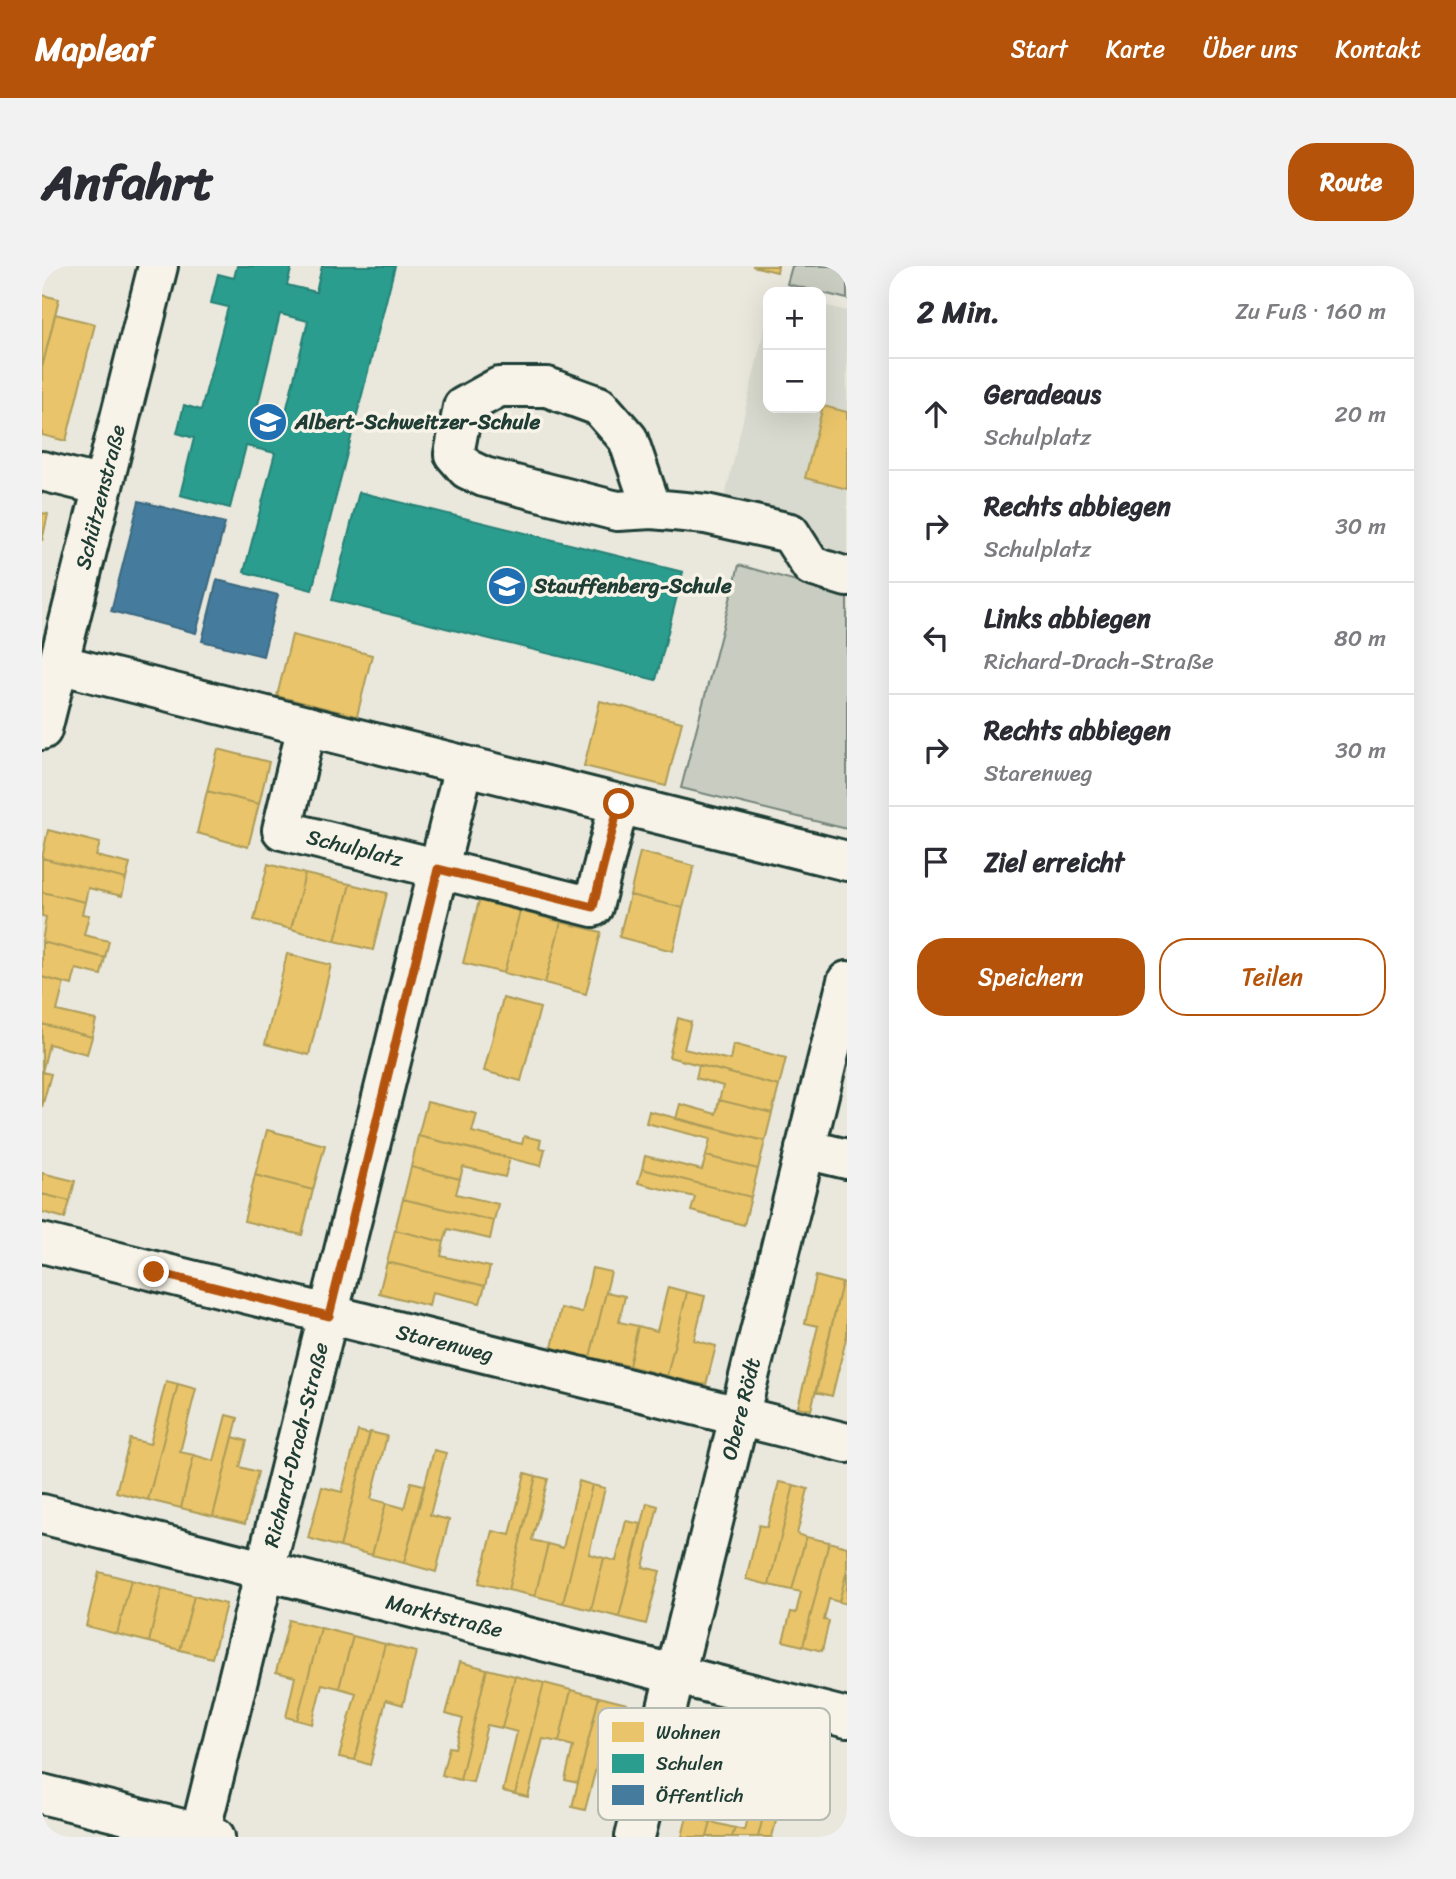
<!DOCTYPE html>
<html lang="de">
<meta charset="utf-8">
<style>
:root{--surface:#fff;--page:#f2f2f3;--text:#2b2b33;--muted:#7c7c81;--line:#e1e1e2;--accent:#b45309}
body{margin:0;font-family:Sriracha,sans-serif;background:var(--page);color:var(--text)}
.controls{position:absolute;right:21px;top:21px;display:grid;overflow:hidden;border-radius:14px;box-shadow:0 7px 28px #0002}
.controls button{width:63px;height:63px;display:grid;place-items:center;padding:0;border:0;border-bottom:2px solid var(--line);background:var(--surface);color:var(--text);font:35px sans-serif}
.stop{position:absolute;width:21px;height:21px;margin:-16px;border:5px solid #b45309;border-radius:50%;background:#fff}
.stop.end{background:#b45309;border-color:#fff;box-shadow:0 2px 7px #0008}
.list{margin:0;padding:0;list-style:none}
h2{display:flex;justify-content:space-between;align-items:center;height:91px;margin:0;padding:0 28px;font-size:30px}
h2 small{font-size:23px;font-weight:400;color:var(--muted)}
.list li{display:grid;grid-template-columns:46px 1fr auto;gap:21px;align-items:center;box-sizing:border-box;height:112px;padding:0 28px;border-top:2px solid var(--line)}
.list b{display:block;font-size:26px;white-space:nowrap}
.list p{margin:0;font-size:23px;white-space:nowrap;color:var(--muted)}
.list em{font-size:23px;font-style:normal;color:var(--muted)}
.actions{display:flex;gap:14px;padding:21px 28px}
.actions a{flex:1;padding:16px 0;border:2px solid var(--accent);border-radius:28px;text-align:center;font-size:24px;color:var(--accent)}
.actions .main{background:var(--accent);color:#fff}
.icon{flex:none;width:38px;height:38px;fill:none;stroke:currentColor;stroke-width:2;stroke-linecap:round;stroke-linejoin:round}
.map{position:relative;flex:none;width:805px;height:1571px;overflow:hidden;border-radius:28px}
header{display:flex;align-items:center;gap:42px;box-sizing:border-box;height:98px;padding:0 35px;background:var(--accent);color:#fff}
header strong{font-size:33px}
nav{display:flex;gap:38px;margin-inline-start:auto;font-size:24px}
.intro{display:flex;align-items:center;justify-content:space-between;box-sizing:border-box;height:168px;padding:0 42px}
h1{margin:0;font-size:49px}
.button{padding:18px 32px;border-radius:28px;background:var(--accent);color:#fff;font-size:24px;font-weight:700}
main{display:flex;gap:42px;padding:0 42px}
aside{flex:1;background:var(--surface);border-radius:28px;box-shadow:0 7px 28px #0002}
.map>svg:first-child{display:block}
.built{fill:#d9dacf}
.green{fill:#c8ccc1;stroke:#74847a;stroke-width:2}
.homes{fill:#e9c46a;stroke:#ac9c5a;stroke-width:2}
.schools{fill:#2a9d8f;stroke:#278074;stroke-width:2;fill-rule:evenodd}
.public{fill:#457b9d;stroke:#3a687e;stroke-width:2}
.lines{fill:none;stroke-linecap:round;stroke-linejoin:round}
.minor-casing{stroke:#1f3d34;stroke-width:44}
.minor{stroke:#f7f3e8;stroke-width:38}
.route{stroke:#b45309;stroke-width:9}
.labels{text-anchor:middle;stroke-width:7;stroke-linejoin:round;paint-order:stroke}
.poi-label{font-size:21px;font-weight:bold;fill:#1f3d34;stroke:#f7f3e8;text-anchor:start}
.street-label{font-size:21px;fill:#1f3d34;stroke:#f7f3e8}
.key{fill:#f7f3e8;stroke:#b6bcb2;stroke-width:2}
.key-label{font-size:19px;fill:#1f3d34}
</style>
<header>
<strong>Mapleaf</strong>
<nav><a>Start</a><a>Karte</a><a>Über uns</a><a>Kontakt</a></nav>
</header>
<div class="intro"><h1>Anfahrt</h1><a class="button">Route</a></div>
<main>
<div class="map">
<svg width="805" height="1571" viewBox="0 0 805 1571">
<rect width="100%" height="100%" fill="#eae8dd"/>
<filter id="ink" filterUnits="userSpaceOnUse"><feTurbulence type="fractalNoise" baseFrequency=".0143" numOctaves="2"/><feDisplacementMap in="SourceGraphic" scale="14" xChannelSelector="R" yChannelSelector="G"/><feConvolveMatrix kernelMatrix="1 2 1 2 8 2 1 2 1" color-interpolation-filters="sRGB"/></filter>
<g filter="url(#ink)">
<path class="built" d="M779,38L805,45V296L680,243L726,47V142H779Z"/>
<path class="green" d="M750,0H805V33L745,18Z
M697,299L805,329V563L639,522Z"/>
<path class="homes" d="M710,0H736L735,6Z
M0,29L17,33L0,102Z
M13,48L53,58L24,175L0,169V102Z
M781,140L805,146V223L763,212Z
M0,247L6,248L0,275Z
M250,369L330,389L315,450L235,430Z
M558,435L640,456L624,520L542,500Z
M176,483L227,496L217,538L165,525Z
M165,525L217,538L206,581L155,567Z
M6,564L58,577L54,590L88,598L84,613L0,592Z
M598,586L652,600L641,642L588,629Z
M0,592L84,613L80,630L46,622L43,636L0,626Z
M226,598L263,608L249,663L212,654Z
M263,608L308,618L293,675L249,663Z
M308,618L345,627L331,684L293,675Z
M0,626L43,636L40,648L47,649L42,669L67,675L63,692L0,676L4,651L0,650Z
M588,629L641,642L631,685L577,671Z
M437,635L478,645L462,707L421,697Z
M478,645L519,656L503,717L462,707Z
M519,656L559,666L544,728L503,717Z
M0,676L63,692L59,709L34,703L30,719L0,711Z
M245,688L289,699L267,789L223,778Z
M0,711L22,717L15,745L54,754L50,771L0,758Z
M461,732L498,742L479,815L442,805Z
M636,752L649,756L642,783L688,794L691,778L744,792L737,820L627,791Z
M0,758L50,771L45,788L7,778L0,806Z
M657,799L737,820L730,847L677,834L681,820L654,812Z
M0,806L9,808L0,841Z
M677,834L730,847L723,875L634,853L638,838L674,848Z
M385,836L435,848L430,866L480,878L482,870L499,874L497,882L503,883L499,900L376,870Z
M607,845L723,875L716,903L664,890L668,873L604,857Z
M225,864L283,879L271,924L213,909Z
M376,870L468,892L463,911L421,901L418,913L369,901Z
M603,890L660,904L664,890L716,903L709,931L600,903Z
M369,901L418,913L414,928L456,938L452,955L361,933Z
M600,903L709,931L702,959L649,945L653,931L596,917Z
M0,907L33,915L28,935L0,928Z
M213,909L271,924L260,969L202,955Z
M0,928L28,935L23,952L0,946Z
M361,933L452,955L448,973L406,963L402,976L353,964Z
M353,964L402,976L399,990L448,1001L443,1020L345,996Z
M345,996L443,1020L438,1037L390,1026L387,1040L337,1027Z
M550,1002L569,1006L548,1091L510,1082L519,1042L540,1047Z
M774,1010L800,1017L769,1144L756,1141L776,1060L763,1057Z
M800,1017L805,1018V1069L790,1130L774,1126Z
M626,1021L645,1026L625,1110L587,1100L596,1060L615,1065Z
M564,1026L583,1030L577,1056L596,1060L587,1100L548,1091Z
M645,1026L663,1030L652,1074L674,1080L664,1119L625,1110Z
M124,1115L136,1118L106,1234L74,1226L88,1173L108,1178Z
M136,1118L154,1123L138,1186L152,1189L139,1242L106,1234Z
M184,1149L196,1152L171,1250L139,1242L152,1189L172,1195Z
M316,1165L328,1168L298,1281L266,1272L280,1221L300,1226Z
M328,1166L345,1170L329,1233L344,1237L330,1289L298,1281Z
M191,1171L205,1175L198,1201L216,1206L203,1258L171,1250Z
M392,1184L404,1187L388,1249L407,1254L394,1306L362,1297Z
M483,1207L494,1210L466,1324L437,1317L451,1265L468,1269Z
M494,1210L506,1213L490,1274L506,1278L493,1330L466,1324Z
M537,1215L550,1219L521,1337L493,1330L506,1278L521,1282Z
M369,1216L382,1219L362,1297L330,1289L344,1237L362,1242Z
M737,1216L752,1219L727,1319L704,1313L717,1259L725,1261Z
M550,1219L563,1222L547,1288L562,1292L549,1344L521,1337Z
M752,1219L766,1223L755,1268L764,1271L750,1324L727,1319Z
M605,1237L616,1240L601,1301L618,1305L604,1358L577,1351Z
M584,1255L599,1258L577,1351L549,1344L562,1292L574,1295Z
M764,1271L787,1276L761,1380L741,1375L749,1346L754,1347L759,1326L750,1324Z
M787,1276L805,1281V1304L797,1336L787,1333L782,1354L787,1355L780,1385L761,1380Z
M805,1304V1338L797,1336Z
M57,1306L89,1314L75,1368L44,1360Z
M89,1314L120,1322L107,1376L75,1368Z
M120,1322L152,1330L138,1384L107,1376Z
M152,1330L184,1338L170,1392L138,1384Z
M247,1354L279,1362L255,1454L244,1451L253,1411L234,1406Z
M279,1362L311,1370L297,1422L280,1418L270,1458L255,1454Z
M311,1370L343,1378L313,1494L297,1491L314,1427L297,1422Z
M343,1378L374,1386L361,1439L344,1434L328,1499L313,1494Z
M418,1396L445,1403L418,1514L400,1509L407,1481L413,1482L421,1453L404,1448Z
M445,1403L473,1410L460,1462L445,1459L431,1516L418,1514Z
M473,1410L502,1417L473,1528L461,1525L475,1466L460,1462Z
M502,1417L529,1424L517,1476L501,1473L486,1531L473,1528Z
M529,1424L557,1431L536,1517L523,1514L531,1480L517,1476Z
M557,1431L585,1438L572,1490L558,1487L543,1544L530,1541Z
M707,1544L722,1547L716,1571H690L693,1562L702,1564Z
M722,1547L735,1551L730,1571H716Z
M645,1550L669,1556L665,1571H640Z
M669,1556L693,1562L690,1571H665Z
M69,1564L99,1571H67Z"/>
<path class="schools" d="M195,0H250L245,19L274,26L280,0H353L270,324L202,306L233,187L204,180L188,242L138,229L152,172L135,167L142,139L159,144L186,41L169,37L176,8L192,12ZM238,48L266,55L241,158L213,151Z
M317,226L641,306L614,414L290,334Z"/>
<path class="public" d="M97,235L183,257L154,367L69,345Z
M175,314L236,329L221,390L160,375Z"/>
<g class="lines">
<g class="minor-casing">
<g id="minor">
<path d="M0,205L61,220"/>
<path d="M610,243L586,173L557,140L505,121H457L421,141L412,188L425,203L442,211L575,245L610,243L664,248L748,267L769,300L805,311"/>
<path d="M16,398L805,595"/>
<path id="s1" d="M265,460L240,564L551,641L577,538"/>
<path id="s2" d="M0,464L116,0"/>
<path d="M763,883L805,893"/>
<path id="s3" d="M0,977L805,1177"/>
<path id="s4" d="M0,1248L805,1452"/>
<path d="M0,1528L173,1571"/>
<path id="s5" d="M157,1571L422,500"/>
<path id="s6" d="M593,1571L805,715"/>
</g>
</g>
<use href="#minor" class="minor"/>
</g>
</g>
<g class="lines" filter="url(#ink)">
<path class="route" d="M112,1006L287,1050L396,603L551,641L577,538"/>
</g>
<defs>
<g id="school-disc" transform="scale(2.0125)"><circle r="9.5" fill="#1f6fb2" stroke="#f7f3e8"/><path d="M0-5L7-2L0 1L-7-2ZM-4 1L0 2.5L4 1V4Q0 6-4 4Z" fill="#fff"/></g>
</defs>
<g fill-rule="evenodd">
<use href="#school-disc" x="226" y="156"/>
<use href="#school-disc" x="465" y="320"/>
</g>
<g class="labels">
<g class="poi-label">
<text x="253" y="163">Albert-Schweitzer-Schule</text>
<text x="492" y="327">Stauffenberg-Schule</text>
</g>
<g class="street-label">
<text dy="7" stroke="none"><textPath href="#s2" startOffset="240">Schützenstraße</textPath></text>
<text dy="7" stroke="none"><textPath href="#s1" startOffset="182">Schulplatz</textPath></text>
<text dy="7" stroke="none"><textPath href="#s3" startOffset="415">Starenweg</textPath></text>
<text dy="7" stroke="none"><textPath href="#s6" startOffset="441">Obere Rödt</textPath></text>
<text dy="7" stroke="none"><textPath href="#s5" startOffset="404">Richard-Drach-Straße</textPath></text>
<text dy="7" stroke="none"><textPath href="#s4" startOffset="415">Marktstraße</textPath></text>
</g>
</g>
<rect x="556" y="1442" width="232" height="112" rx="10" class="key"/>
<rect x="570" y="1456" width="32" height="20" fill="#e9c46a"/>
<rect x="570" y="1488" width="32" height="19" fill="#2a9d8f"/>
<rect x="570" y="1519" width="32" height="20" fill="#457b9d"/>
<g class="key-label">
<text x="614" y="1473">Wohnen</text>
<text x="614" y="1504">Schulen</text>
<text x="614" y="1536">Öffentlich</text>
</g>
</svg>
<div class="controls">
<button>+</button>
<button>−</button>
</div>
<div class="stop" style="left:577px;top:538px"></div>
<div class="stop end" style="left:112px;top:1006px"></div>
</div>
<aside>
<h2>2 Min.<small>Zu Fuß · 160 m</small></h2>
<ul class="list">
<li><svg class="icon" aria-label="ahead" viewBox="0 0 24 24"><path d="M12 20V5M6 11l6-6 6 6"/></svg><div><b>Geradeaus</b><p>Schulplatz</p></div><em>20 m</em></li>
<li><svg class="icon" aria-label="right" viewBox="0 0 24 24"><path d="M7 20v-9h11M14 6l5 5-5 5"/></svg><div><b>Rechts abbiegen</b><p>Schulplatz</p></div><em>30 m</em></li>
<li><svg class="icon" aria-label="left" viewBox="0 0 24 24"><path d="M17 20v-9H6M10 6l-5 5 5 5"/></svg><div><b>Links abbiegen</b><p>Richard-Drach-Straße</p></div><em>80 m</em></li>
<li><svg class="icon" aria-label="right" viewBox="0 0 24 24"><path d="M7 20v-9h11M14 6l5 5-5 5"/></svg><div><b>Rechts abbiegen</b><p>Starenweg</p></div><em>30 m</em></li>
<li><svg class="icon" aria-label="arrive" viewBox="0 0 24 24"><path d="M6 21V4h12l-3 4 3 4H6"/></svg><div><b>Ziel erreicht</b></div></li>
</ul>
<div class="actions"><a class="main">Speichern</a><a>Teilen</a></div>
</aside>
</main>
